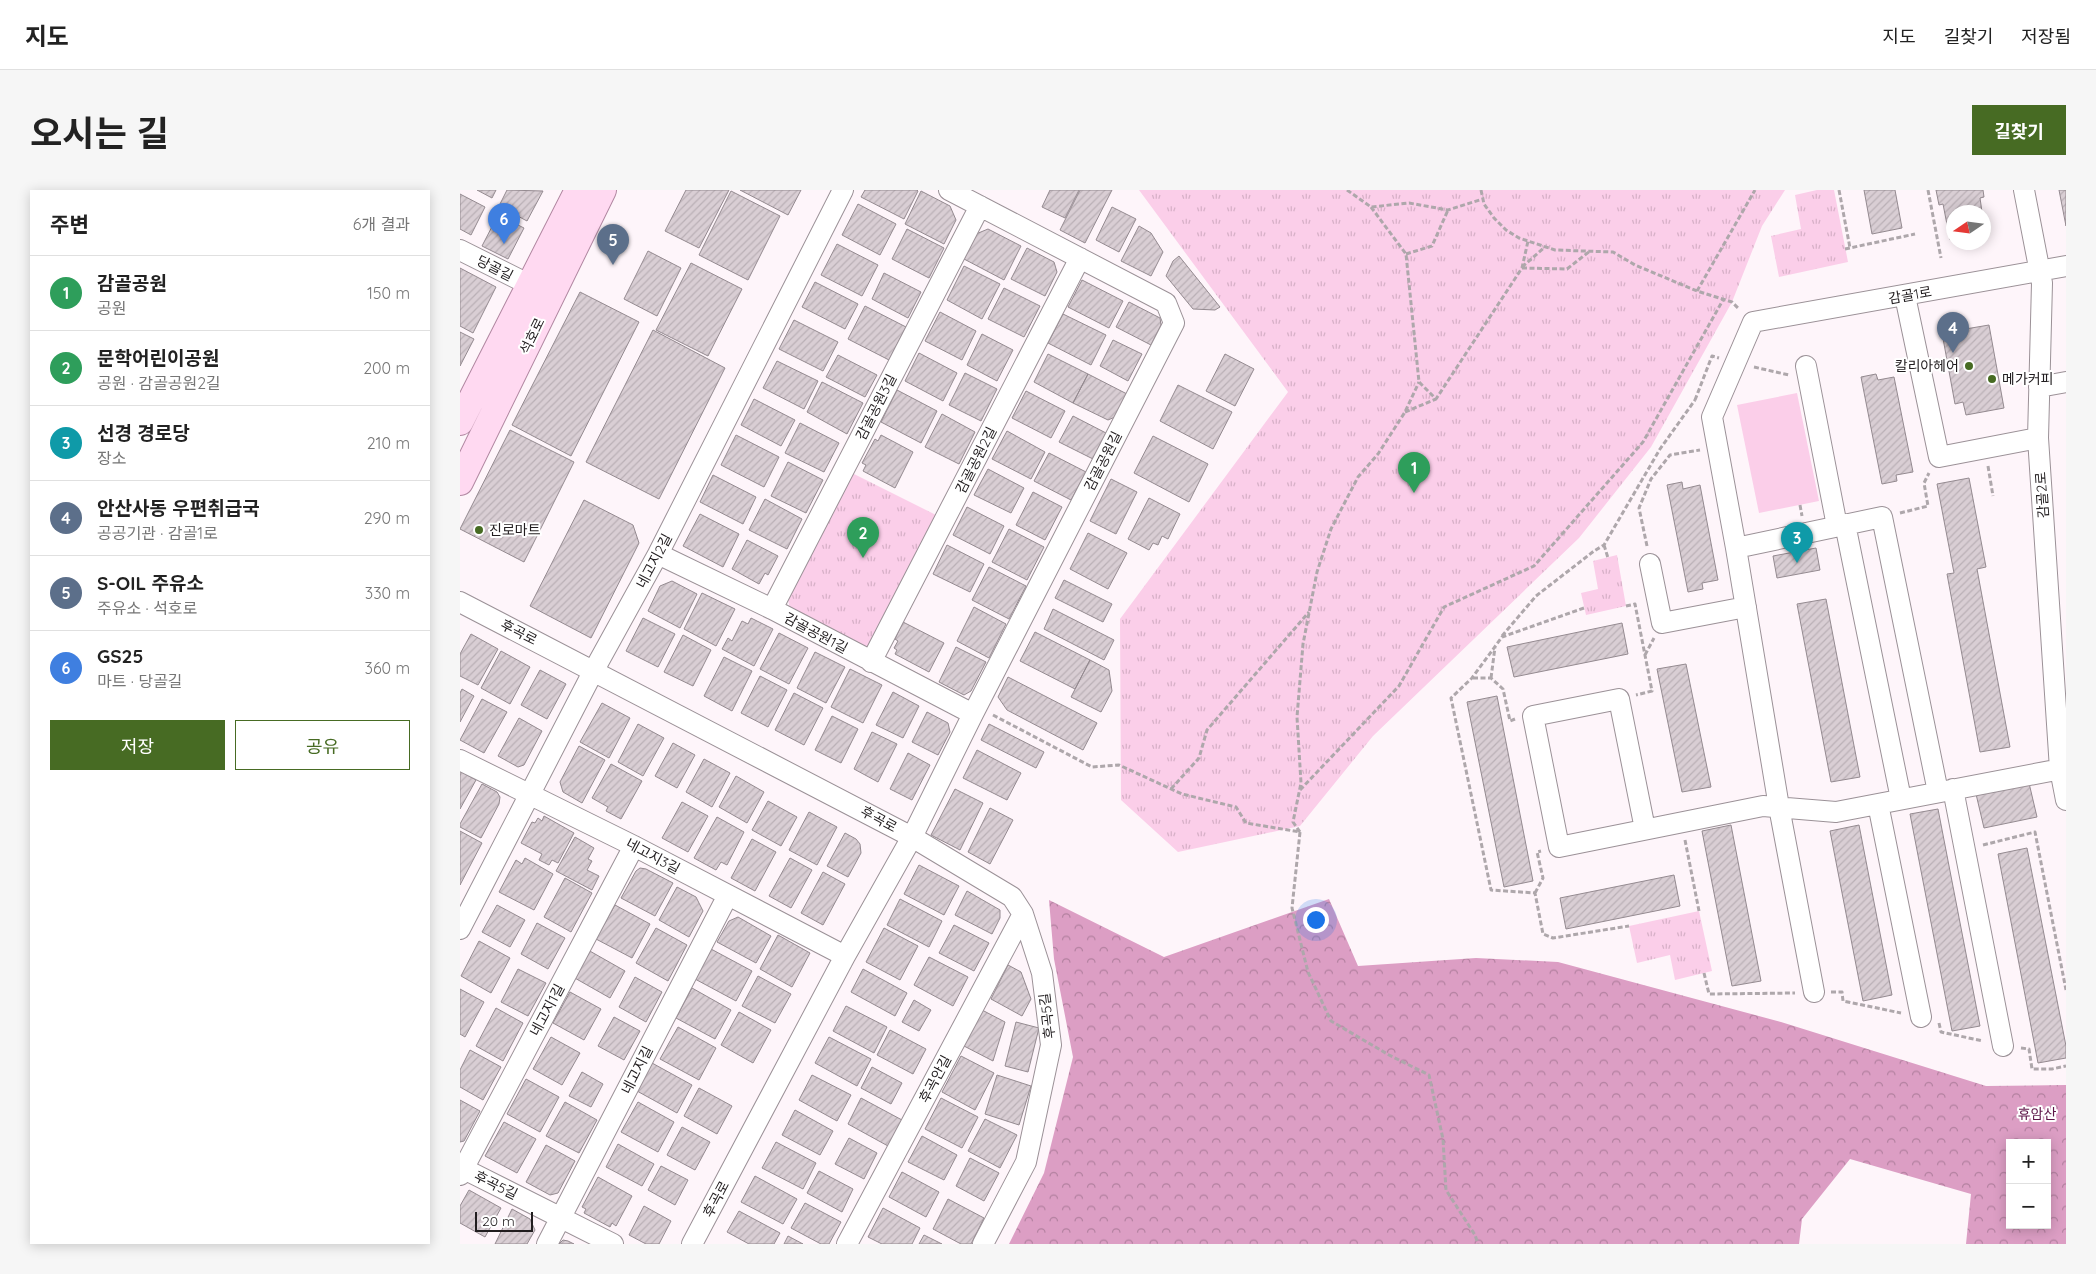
<!DOCTYPE html>
<html lang="ko">
<meta charset="utf-8">
<style>
:root{--surface:#fff;--page:#f6f6f6;--text:#222;--muted:#767676;--line:#e0e0e0;--accent:#476b23}
body{margin:0;font-family:Quicksand,"Noto Sans KR",sans-serif;background:var(--page);color:var(--text)}
.controls{position:absolute;right:15px;bottom:15px;display:grid;overflow:hidden;border-radius:0px;box-shadow:0 2px 12px #0003}
.controls button{width:45px;height:45px;display:grid;place-items:center;padding:0;border:0;border-bottom:1px solid var(--line);background:var(--surface);color:var(--text);font:25px sans-serif}
.compass{position:absolute;left:1486px;top:15px;width:45px;height:45px;border-radius:50%;background:var(--surface);box-shadow:0 2px 12px #0003;rotate:257deg}
.scale{position:absolute;left:15px;bottom:12px;width:58px;box-sizing:border-box;padding-left:5px;border:2px solid #211d1f;border-top:0;font-size:14px;line-height:18px;white-space:nowrap;color:#211d1f;-webkit-text-stroke:4px #fff;paint-order:stroke}
.you{position:absolute;left:855px;top:729px;width:18px;height:18px;margin:-12px;border:4px solid #fff;border-radius:50%;background:#1a73e8;box-shadow:0 0 0 8px #1a73e833}
.badge{display:grid;place-items:center;width:32px;height:32px;border-radius:50%;background:var(--accent);color:#fff;font-size:16px;font-weight:700}
.pin{position:absolute;translate:-50% -41px;filter:drop-shadow(0 1px 2px #0008)}
.pin::after{content:'';position:absolute;top:26px;width:18px;height:15px;background:inherit;clip-path:polygon(0 0,100% 0,50% 100%)}
.list{margin:0;padding:0;list-style:none}
h2{display:flex;justify-content:space-between;align-items:center;height:65px;margin:0;padding:0 20px;font-size:21px}
h2 small{font-size:16px;font-weight:400;color:var(--muted)}
.list li{display:grid;grid-template-columns:32px 1fr auto;gap:15px;align-items:center;box-sizing:border-box;height:75px;padding:0 20px;border-top:1px solid var(--line)}
.list b{display:block;font-size:19px;white-space:nowrap}
.list p{margin:0;font-size:16px;white-space:nowrap;color:var(--muted)}
.list em{font-size:16px;font-style:normal;color:var(--muted)}
.actions{display:flex;gap:10px;padding:15px 20px}
.actions a{flex:1;padding:11px 0;border:1px solid var(--accent);border-radius:0px;text-align:center;font-size:18px;color:var(--accent)}
.actions .main{background:var(--accent);color:#fff}
.map{position:relative;flex:none;width:1606px;height:1054px;overflow:hidden;border-radius:0px}
header{display:flex;align-items:center;gap:30px;box-sizing:border-box;height:70px;padding:0 25px;background:var(--surface);border-bottom:1px solid var(--line)}
header strong{font-size:24px}
nav{display:flex;gap:28px;margin-inline-start:auto;font-size:18px}
.intro{display:flex;align-items:center;justify-content:space-between;box-sizing:border-box;height:120px;padding:0 30px}
h1{margin:0;font-size:35px}
.button{padding:12px 22px;border-radius:0px;background:var(--accent);color:#fff;font-size:18px;font-weight:700}
main{display:flex;gap:30px;padding:0 30px}
aside{flex:1;background:var(--surface);border-radius:0px;box-shadow:0 2px 12px #0003}
.map>svg:first-child{display:block}
.grass{fill:#fbcee9}
.forest{fill:url(#forest-crowns);fill-rule:evenodd}
.park{fill:url(#park-tufts)}
.building{fill:url(#building-hatch);stroke:#948a90}
.lines{fill:none;stroke-linecap:round;stroke-linejoin:round}
.minor-casing{stroke:#9b9197;stroke-width:22}
.major-casing{stroke:#b187a1;stroke-width:28}
.path{stroke:#aea7ab;stroke-width:3;stroke-dasharray:5 2.5;stroke-linecap:butt}
.minor{stroke:#fff;stroke-width:20}
.major{stroke:#ffd9f1;stroke-width:26}
.poi-dot{fill:#476b23;stroke:#fff;stroke-width:2}
.labels{text-anchor:middle;stroke-width:4;stroke-linejoin:round;paint-order:stroke}
.street-label{font-size:14px;fill:#211d1f;stroke:#fff}
.poi-label{font-size:14px;fill:#211d1f;stroke:#fff;text-anchor:start}
.park-label{font-size:14px;fill:#5d1448;stroke:#fff}
</style>
<header>
<strong>지도</strong>
<nav><a>지도</a><a>길찾기</a><a>저장됨</a></nav>
</header>
<div class="intro"><h1>오시는 길</h1><a class="button">길찾기</a></div>
<main>
<aside>
<h2>주변<small>6개 결과</small></h2>
<ul class="list">
<li><span class="badge" style="background:#2e9e5b">1</span><div><b>감골공원</b><p>공원</p></div><em>150 m</em></li>
<li><span class="badge" style="background:#2e9e5b">2</span><div><b>문학어린이공원</b><p>공원 · 감골공원2길</p></div><em>200 m</em></li>
<li><span class="badge" style="background:#0f9aa8">3</span><div><b>선경 경로당</b><p>장소</p></div><em>210 m</em></li>
<li><span class="badge" style="background:#5c6f8a">4</span><div><b>안산사동 우편취급국</b><p>공공기관 · 감골1로</p></div><em>290 m</em></li>
<li><span class="badge" style="background:#5c6f8a">5</span><div><b>S-OIL 주유소</b><p>주유소 · 석호로</p></div><em>330 m</em></li>
<li><span class="badge" style="background:#3f7fe0">6</span><div><b>GS25</b><p>마트 · 당골길</p></div><em>360 m</em></li>
</ul>
<div class="actions"><a class="main">저장</a><a>공유</a></div>
</aside>
<div class="map">
<svg width="1606" height="1054" viewBox="0 0 1606 1054">
<defs>
<pattern id="forest-crowns" width="20" height="18" patternUnits="userSpaceOnUse" patternTransform="scale(1.25)"><rect width="20" height="18" fill="#dc9ec4"/><path d="M2 6a3 3 0 1 1 6 0M12 15a3 3 0 1 1 6 0" fill="none" stroke="#b2809f"/></pattern>
<pattern id="park-tufts" width="24" height="20" patternUnits="userSpaceOnUse" patternTransform="scale(1.25)"><rect width="24" height="20" fill="#fbcee9"/><path d="M3 7l-1-3M5 7V3M7 7l1-3M15 17l-1-3M17 17v-4M19 17l1-3" fill="none" stroke="#d7b0c7"/></pattern>
<pattern id="building-hatch" width="6" height="6" patternUnits="userSpaceOnUse" patternTransform="scale(1.25)"><rect width="6" height="6" fill="#d9ced4"/><path d="M-1 1l2-2M0 6l6-6M5 7l2-2" fill="none" stroke="#bab0b6"/></pattern>
</defs>
<rect width="100%" height="100%" fill="#fef5fa"/>
<path class="grass" d="M1337,203L1359,311L1299,323L1277,215Z"/>
<path class="forest" d="M869,709L898,776L1016,768L1098,772L1321,832L1526,896L1606,895V1054H1506L1511,1004L1390,969L1342,1029L1339,1054H549L584,983L613,867L594,769L589,710L704,767ZM1550,953H1587V1035H1550Z"/>
<path class="park" d="M679,0H1325L1302,36L1272,112L1191,257L1119,348L913,546L840,636L718,662L661,610L660,429L828,202Z
M1357,0H1374L1388,72L1319,87L1311,46L1341,39L1335,5Z
M392,283L478,326L413,454L404,457L330,419L328,410Z
M1157,365L1166,416L1126,425L1121,403L1138,399L1133,371Z
M1239,721L1252,781L1215,790L1210,765L1177,773L1169,736Z"/>
<path class="building" d="M17,0H36L32,8Z
M47,0L83,1L67,31L39,16Z
M226,0H269L239,58L205,41Z
M280,0H341L328,25Z
M405,0H457L458,1L444,29L401,7Z
M590,0H619L605,28L582,17Z
M620,0H652L625,53L600,40Z
M1404,0H1435L1442,38L1412,44Z
M1476,0H1523L1524,7L1520,8L1522,22H1494V49L1490,50L1483,14L1479,15Z
M1599,0H1606V36Z
M271,1L320,26L288,90L239,65Z
M461,1L490,16L496,30L484,54L445,34Z
M0,4L25,17L11,45L0,39Z
M398,14L436,34L420,65L382,45Z
M652,17L676,29L659,62L636,50Z
M38,25L64,38L48,69L22,56Z
M679,36L691,43L703,62L691,86L661,71Z
M447,39L484,58L469,88L432,69Z
M528,39L561,56L544,90L504,69L516,44Z
M377,54L418,75L402,106L361,85Z
M567,58L594,72L597,82L585,106L551,89Z
M188,61L221,78L197,126L164,109Z
M719,66L760,117L755,120L733,119L706,86L713,71Z
M231,73L282,99L248,166L196,140Z
M504,76L540,94L522,129L487,110Z
M0,78L36,97L13,143L0,136Z
M424,83L461,102L448,128L412,109Z
M622,90L663,111L649,138L608,117Z
M355,92L398,114L385,139L342,117Z
M544,98L580,116L564,147L528,129Z
M120,102L179,132L111,266L52,235Z
M669,112L700,128L701,135L691,155L656,137Z
M405,116L446,137L429,170L388,149Z
M480,122L516,141L502,170L465,151Z
M603,124L646,145L631,175L588,153Z
M334,130L378,152L363,181L319,159Z
M1529,135L1544,218L1506,225L1503,212L1495,214L1482,143Z
M193,140L265,178L199,309L126,272Z
M0,142L14,149L0,176Z
M522,144L553,160L537,191L507,175Z
M653,150L682,164L668,191L640,176Z
M459,163L497,183L483,211L445,191Z
M588,164L628,184L613,213L574,192Z
M765,164L794,179L775,216L746,201Z
M378,165L417,185L405,207L366,187Z
M317,171L358,191L344,219L303,198Z
M505,183L537,199L521,231L489,215Z
M628,184L667,204L655,227L648,230L613,213Z
M1416,184L1418,190L1434,187L1453,282L1436,285L1437,291L1422,294L1401,187Z
M362,192L403,213L387,244L347,222Z
M718,195L772,222L753,259L700,231Z
M437,200L477,221L461,253L421,232Z
M566,201L605,221L591,248L552,228Z
M294,209L335,230L321,256L281,235Z
M482,224L515,242L499,274L465,257Z
M613,226L646,243L633,269L599,252Z
M340,233L379,253L364,282L325,263Z
M50,240L114,272L64,372L0,339Z
M547,241L585,262L571,289L532,269Z
M276,245L319,267L304,297L261,275Z
M421,245L453,262L435,298L403,281L406,275L402,273L415,249L418,251Z
M693,246L748,274L729,312L674,283Z
M589,263L626,282L611,310L574,291Z
M328,272L363,290L346,323L311,306Z
M528,279L564,298L551,323L514,305Z
M253,285L296,307L283,334L240,312Z
M1509,288L1526,377L1517,379L1550,557L1520,562L1487,384L1494,383L1477,294Z
M651,289L677,302L656,344L630,331Z
M1222,292L1223,299L1240,295L1258,390L1242,393L1243,399L1228,402L1207,295Z
M573,302L602,317L585,350L556,335Z
M689,308L720,324L708,349L702,346L698,355L693,353L689,360L668,349Z
M305,309L342,329L327,359L289,340Z
M124,310L173,335L179,353L131,448L70,416Z
M507,317L544,336L530,364L493,345Z
M240,324L279,344L263,377L223,356Z
M549,339L584,357L567,390L532,372Z
M628,343L667,363L648,399L610,379Z
M287,350L318,366L308,385L305,383L299,394L272,379Z
M487,355L524,374L510,402L473,384Z
M1356,358L1360,380L1317,388L1313,366Z
M529,377L566,396L549,429L512,410Z
M604,390L652,414L643,432L595,408Z
M212,391L237,404L220,438L188,421L200,396Z
M242,403L275,419L256,456L224,439Z
M1366,409L1400,587L1371,592L1337,414Z
M514,417L546,434L529,468L497,451Z
M593,419L654,450L644,470L584,439Z
M183,428L215,444L198,477L166,461Z
M291,428L313,439L294,476L262,459L268,448L272,451L282,431L288,434Z
M443,432L484,453L469,482L435,464L437,460L434,458L438,451L435,449Z
M1162,433L1168,464L1054,487L1047,457Z
M575,442L630,470L615,499L560,471Z
M319,443L348,458L329,494L300,479Z
M11,444L38,459L18,495L0,486V464Z
M223,445L251,460L233,496L204,482Z
M496,457L526,472L511,501L504,505L479,492Z
M41,461L70,477L50,514L21,498Z
M355,462L385,477L366,513L337,498Z
M264,467L292,481L272,521L244,506Z
M630,470L649,480L652,501L641,522L611,507Z
M1226,474L1251,597L1222,602L1197,479Z
M390,479L422,495L403,533L371,517Z
M80,480L106,494L87,529L61,515Z
M300,486L327,500L308,537L281,523Z
M548,487L637,533L623,560L547,520L538,507Z
M2,499L14,506L0,532V503Z
M433,502L459,516L443,548L416,535Z
M334,503L363,518L344,555L315,540Z
M1037,506L1073,691L1044,697L1007,512Z
M22,509L47,522L24,563L0,550Z
M142,513L170,528L149,568L120,552Z
M467,522L488,533L490,542L478,565L452,552Z
M372,526L398,539L381,573L355,560Z
M59,528L82,541L64,575L58,577L38,566Z
M178,534L204,548L183,586L158,572Z
M529,534L584,562L576,578L521,550Z
M412,542L437,554L418,592L394,579Z
M213,553L235,565L217,598L195,586Z
M119,556L145,570L122,613L103,602L100,592Z
M517,560L561,583L547,610L503,588Z
M448,563L470,575L452,610L430,599Z
M244,569L270,583L252,617L226,602Z
M151,574L182,591L161,629L146,621L148,617L132,608Z
M0,581L16,590L0,619Z
M276,586L304,602L287,633L259,617Z
M1569,593L1577,627L1524,638L1516,604Z
M22,594L37,602L40,607L39,614L21,648L0,637V634Z
M495,599L523,613L500,660L471,645Z
M308,611L337,627L321,656L292,640Z
M222,612L248,626L228,662L202,648Z
M530,618L553,630L530,674L508,662Z
M1478,619L1520,836L1492,841L1450,624Z
M349,622L377,637L357,675L329,660Z
M84,626L114,643L98,673L92,670L89,675L79,670L82,664L61,653L72,632L75,633L78,628L82,631Z
M257,627L284,642L267,675L261,672L256,680L234,668Z
M1271,635L1301,791L1272,796L1242,641Z
M1399,635L1432,805L1403,811L1370,641Z
M0,641L22,653L0,695Z
M385,643L396,649L400,654L401,663L388,687L367,676Z
M115,647L134,658L128,669L132,671L127,680L139,686L132,700L96,681Z
M292,649L316,662L295,701L271,688Z
M1567,658L1606,856V868L1578,873L1538,664Z
M65,668L93,684L74,720L39,702L56,670L62,674Z
M330,668L352,680L331,718L309,706Z
M459,675L499,696L484,725L444,704Z
M180,678L186,679L213,693L195,726L161,708L176,681Z
M363,682L385,694L363,735L341,723Z
M1214,685L1220,716L1106,739L1100,708Z
M105,688L132,703L111,742L84,727Z
M217,697L236,707L243,721L229,747L199,730Z
M507,701L540,720V728L532,744L495,725Z
M440,709L482,731L469,757L427,735Z
M37,715L65,730L50,757L22,742Z
M155,715L190,734L172,768L136,749Z
M278,727L311,746L296,773L257,752L269,731Z
M77,733L105,748L88,779L61,764Z
M494,735L529,753L514,781L479,763Z
M196,738L227,755L208,791L176,773Z
M424,738L458,756L440,790L406,772Z
M318,745L350,763L332,797L300,779Z
M19,751L50,768L31,803L1,786Z
M251,759L292,781L276,811L235,789Z
M128,760L165,781L150,808L113,787Z
M469,767L508,787L493,816L454,795Z
M548,775L561,782L571,809L562,826L531,809Z
M58,779L86,793L68,826L41,812Z
M403,779L447,803L435,826L391,802Z
M298,786L331,804L315,833L282,816Z
M175,787L202,802L186,832L159,817Z
M232,798L271,820L255,849L216,828Z
M0,799L24,812L5,847L0,844Z
M110,802L141,819L124,850L93,833Z
M454,810L471,820L459,841L442,832Z
M386,816L427,837L414,863L373,841Z
M36,818L63,833L43,871L16,856Z
M522,820L545,832L533,871L504,856Z
M279,822L311,840L293,873L261,855Z
M154,827L180,841L164,870L138,856Z
M556,832L579,838L568,882L545,876Z
M218,837L256,858L239,890L200,869Z
M430,840L466,859L453,884L417,865Z
M91,847L120,863L102,895L73,879Z
M369,847L411,869L397,896L355,873Z
M10,860L41,877L23,910L0,897V880Z
M501,866L534,883L515,920L482,902Z
M192,873L232,895L217,923L177,901Z
M412,877L442,893L431,914L401,898Z
M122,882L143,894L131,917L109,906Z
M352,885L391,905L377,931L339,910Z
M537,885L571,896L559,935L525,924Z
M66,889L99,907L80,942L47,924Z
M239,898L272,916L257,944L224,926Z
M401,908L442,930L428,956L388,934Z
M481,908L518,927L502,958L465,939Z
M0,910L20,921L4,951L0,952Z
M105,912L137,930L119,963L86,946Z
M178,912L214,932L198,962L161,942Z
M335,920L373,941L360,965L322,945Z
M525,929L557,945L540,978L508,961Z
M44,932L76,949L57,983L25,966Z
M222,937L250,952L235,980L207,965Z
M462,946L497,965L484,990L448,972Z
M389,948L417,963L404,989L375,974Z
M316,952L356,973L343,999L302,978Z
M158,954L194,974L182,996L146,977Z
M86,955L115,971L98,1003L90,1005L66,992Z
M510,968L539,983L524,1011L496,996Z
M201,976L228,990L215,1015L188,1000Z
M359,981L393,999L382,1022L347,1003Z
M442,982L479,1002L466,1027L429,1007Z
M295,986L337,1009L323,1034L281,1012Z
M138,987L172,1006L156,1036L152,1033L150,1037L124,1023L126,1019L122,1017Z
M9,1000L41,1018L25,1047L0,1033V1016Z
M488,1009L524,1028L511,1054H501L473,1039Z
M345,1013L381,1032L369,1054H361L331,1038Z
M184,1016L211,1031L199,1054H186L169,1045Z
M423,1018L460,1038L452,1054H422L408,1047Z
M52,1019L70,1029L75,1040L67,1054H35Z
M279,1021L320,1043L314,1054H289L267,1042Z
M464,1045L482,1054H459Z
M328,1046L343,1054H324Z
M103,1050L108,1051L114,1054H99Z"/>
<g class="lines">
<g class="minor-casing">
<path id="minor" d="M489,0L706,113L714,133L513,524L452,647L552,707L563,724L582,783L591,855L566,972L523,1054
M1564,0L1582,93L1578,248L1600,579L1606,610
M0,60L70,95
M1445,106L1479,267L1578,248
M1346,176L1377,336
M1579,197L1606,192
M1385,334L1441,609
M1276,358L1422,327L1478,602
M198,364L312,419L513,524
M1190,374L1202,433L1286,417
M0,412L452,647L385,766L232,1054
M312,419L520,16
M411,472L620,68
M0,570L174,656L385,766
M1493,599L1543,856
M1418,614L1461,827
M1185,639L1159,509L1073,526L1099,657L1303,616L1376,622L1606,578
M0,739L134,480L198,364L383,0
M1354,802L1319,617L1276,358L1252,227L1293,132L1606,76
M0,977L153,1054
M0,985L174,656
M87,1054L268,705
M387,1054L563,724"/>
</g>
<g class="major-casing">
<path id="major" d="M0,232L118,0
M0,292L143,0"/>
</g>
<path class="path" d="M887,0L911,17L949,13L988,20L1023,9
M1021,0L1024,14L1034,28L1046,40L1059,48L1095,60L1153,62L1175,75L1237,101L1272,112L1279,119
M1379,0L1390,58
M1468,0L1481,68
M911,17L946,64L959,192L976,209L1062,78L1068,51
M1385,59L1455,44
M946,64L972,56L988,20
M1062,77L1085,57
M1062,78L1107,79L1130,61
M1237,101L1295,0
M1294,177L1329,185
M1235,210L1252,166L1259,168
M945,222L976,209
M1528,276L1533,306
M1340,315L1342,326
M1440,323L1468,316L1464,293L1469,283
M1144,355L1148,368
M1187,356L1179,318L1191,289L1210,265L1240,260
M1166,416L1175,414L1192,501L1176,505
M1124,418L1042,447L1012,488L991,508L1031,700L1075,703L1083,744L1093,748L1169,736
M1042,446L1076,406L1134,361L1144,355L1200,259L1235,210
M1185,465L1194,448
M1013,488H1031L1043,499L1050,531L1055,529
M1031,488L1035,457
M533,525L632,577L659,575L722,604L776,617L786,633L840,642L833,632L841,593L837,527L843,454L857,382L871,339L898,287L918,264L945,222L959,192
M711,599L739,568L747,540L849,422
M840,600L939,496L984,417L1074,376L1183,252L1263,110
M840,642L832,718L848,782L871,831L929,865L969,885L983,949L986,1000L1015,1045L1018,1054
M1225,650L1239,721
M1523,655L1575,642L1606,800
M1075,703L1083,688L1077,662L1081,661
M1244,783L1249,804L1335,803
M1371,802H1382L1383,811L1441,823
M1479,833L1481,842L1523,851
M1561,858L1569,859L1572,879H1592L1606,876"/>
<use href="#minor" class="minor"/>
<use href="#major" class="major"/>
</g>
<g class="poi-dot">
<circle cx="1509" cy="176" r="5"/>
<circle cx="1532" cy="189" r="5"/>
<circle cx="19" cy="340" r="5"/>
</g>
<g class="labels">
<g class="street-label">
<text transform="translate(35 78) rotate(27)" y="5">당골길</text>
<text transform="translate(1450 105) rotate(-10)" y="5">감골1로</text>
<text transform="translate(72 146) rotate(-64)" y="5">석호로</text>
<text transform="translate(416 217) rotate(-63)" y="5">감골공원3길</text>
<text transform="translate(516 270) rotate(-63)" y="5">감골공원2길</text>
<text transform="translate(643 271) rotate(-63)" y="5">감골공원길</text>
<text transform="translate(1582 305) rotate(-94)" y="5">감골2로</text>
<text transform="translate(194 371) rotate(-62)" y="5">네고지2길</text>
<text transform="translate(59 442) rotate(27)" y="5">후곡로</text>
<text transform="translate(356 443) rotate(28)" y="5">감골공원1길</text>
<text transform="translate(419 629) rotate(28)" y="5">후곡로</text>
<text transform="translate(193 666) rotate(28)" y="5">네고지3길</text>
<text transform="translate(87 820) rotate(-62)" y="5">네고지1길</text>
<text transform="translate(587 826) rotate(-97)" y="5">후곡5길</text>
<text transform="translate(177 880) rotate(-63)" y="5">네고지길</text>
<text transform="translate(475 889) rotate(-62)" y="5">후곡안길</text>
<text transform="translate(36 995) rotate(26)" y="5">후곡5길</text>
<text transform="translate(256 1009) rotate(-62)" y="5">후곡로</text>
</g>
<g class="poi-label">
<text x="1499" y="181" text-anchor="end">칼리아헤어</text>
<text x="1542" y="194">메가커피</text>
<text x="29" y="345">진로마트</text>
</g>
<g class="park-label">
<text x="1577" y="929">휴암산</text>
</g>
</g>
</svg>
<div class="controls">
<button>+</button>
<button>−</button>
</div>
<svg class="compass" viewBox="-18 -18 36 36"><path d="M0-13l5 13h-10z" fill="#e53935"/><path d="M0 13l5-13h-10z" fill="#767676"/></svg>
<div class="scale">20 m</div>
<div class="you"></div>
<div class="pin badge" style="left:954px;top:303px;background:#2e9e5b">1</div>
<div class="pin badge" style="left:403px;top:368px;background:#2e9e5b">2</div>
<div class="pin badge" style="left:1337px;top:373px;background:#0f9aa8">3</div>
<div class="pin badge" style="left:1493px;top:163px;background:#5c6f8a">4</div>
<div class="pin badge" style="left:153px;top:75px;background:#5c6f8a">5</div>
<div class="pin badge" style="left:44px;top:54px;background:#3f7fe0">6</div>
</div>
</main>
